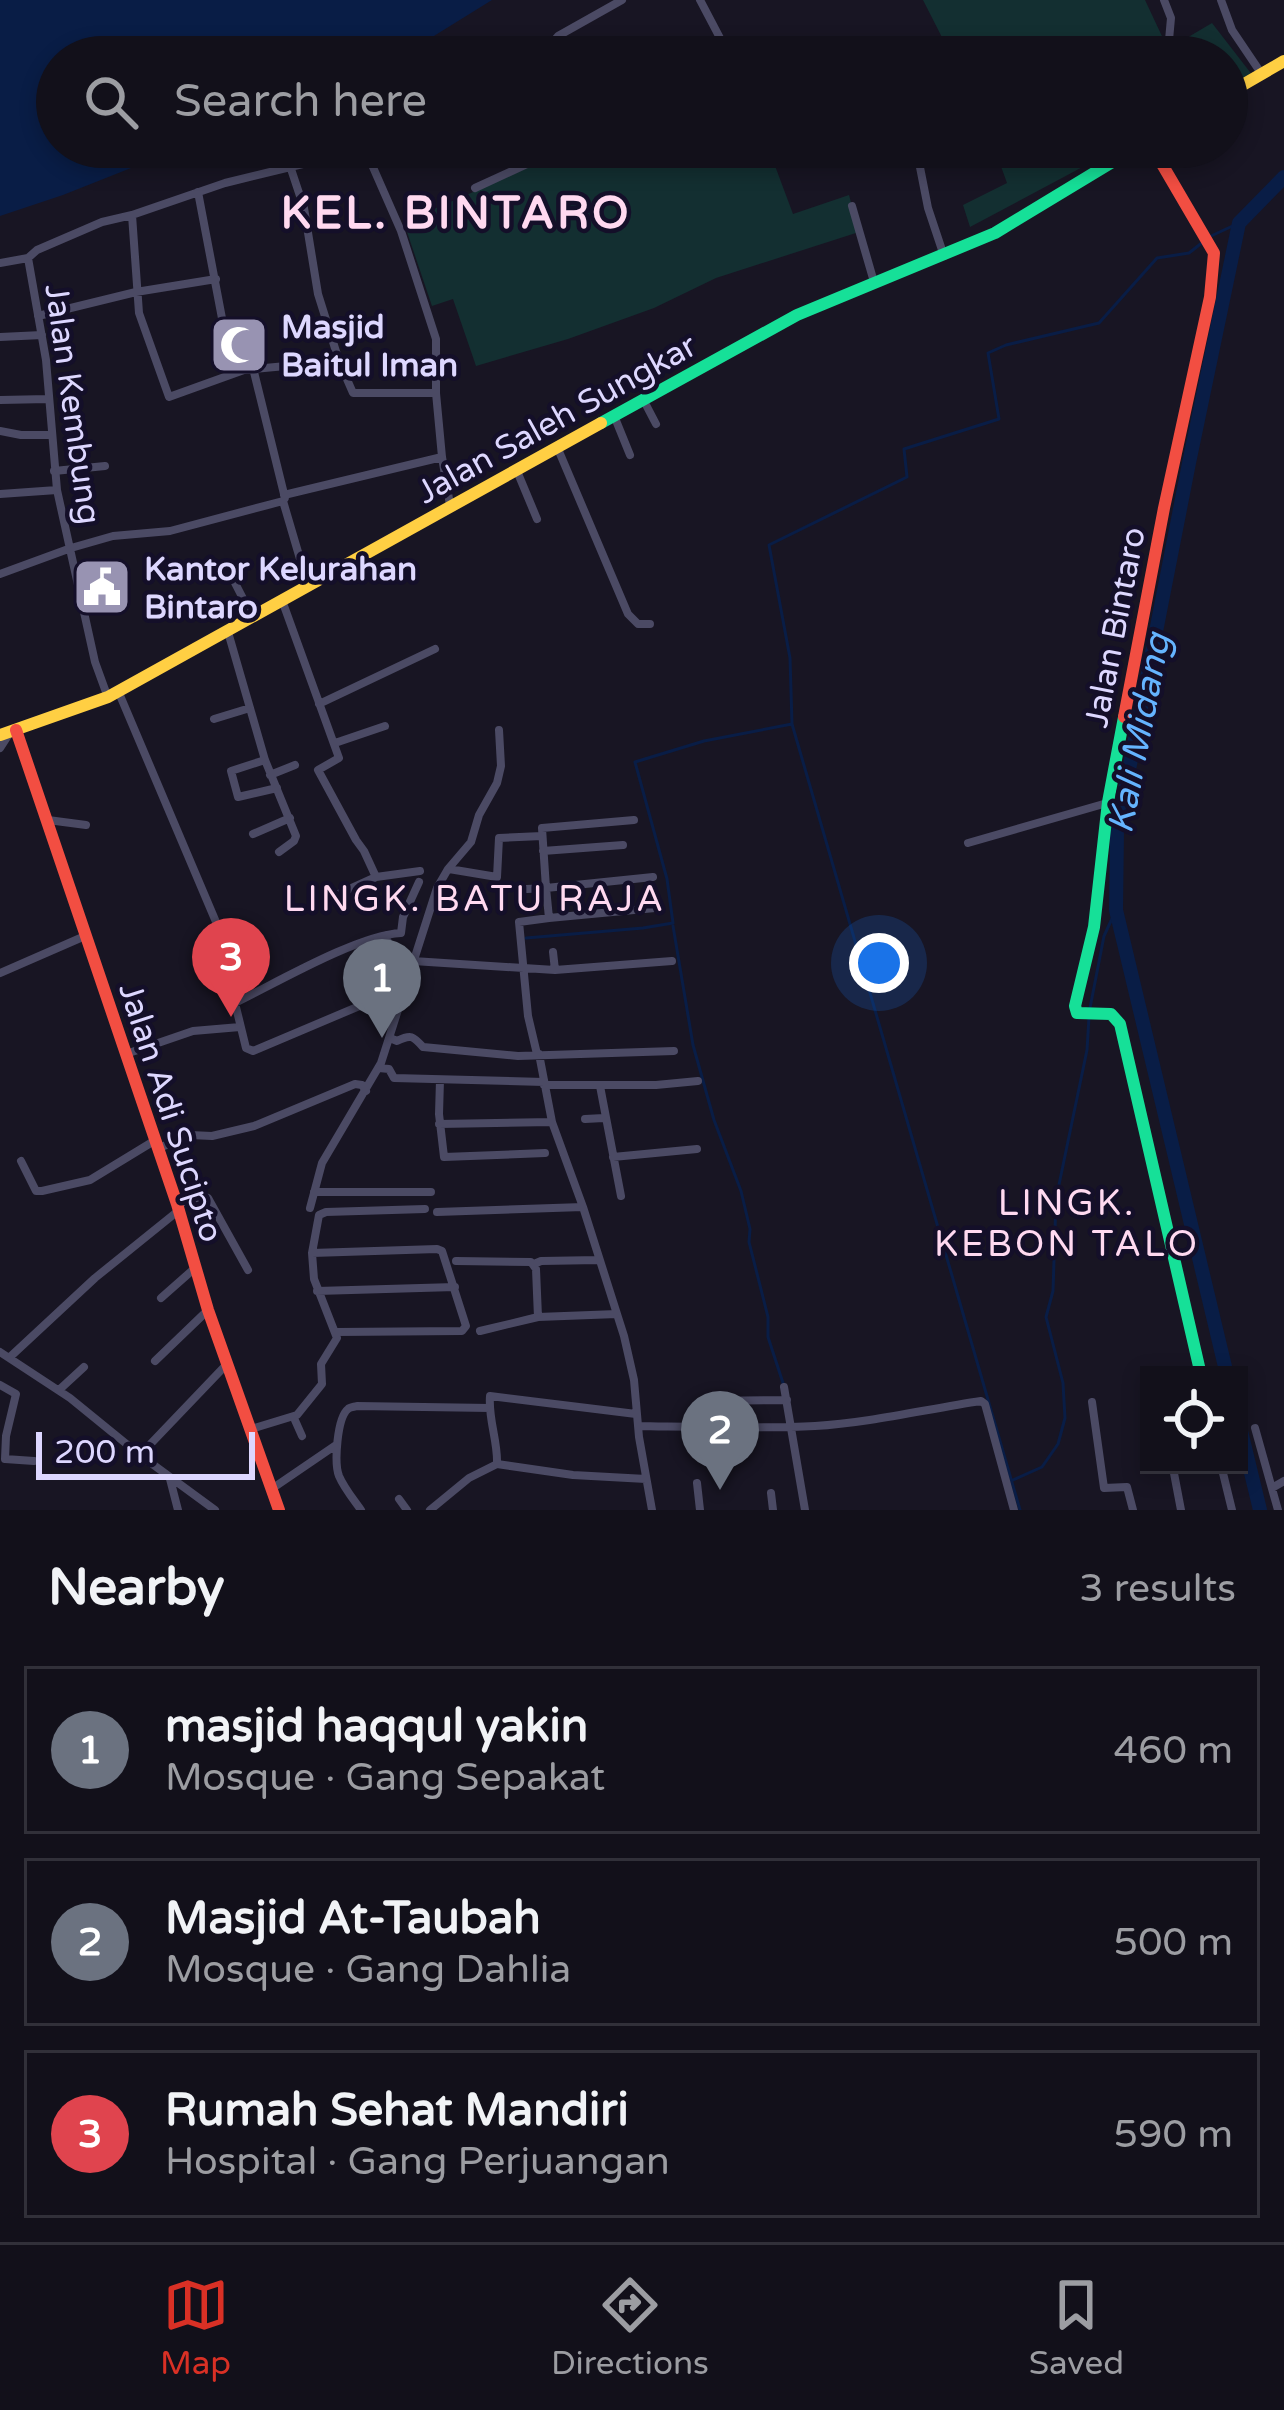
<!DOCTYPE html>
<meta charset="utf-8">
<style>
:root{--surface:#12101a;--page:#1b1923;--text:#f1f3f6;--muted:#9c9da2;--line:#313039;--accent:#d93025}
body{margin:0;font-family:"Varela Round",sans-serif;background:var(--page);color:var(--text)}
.controls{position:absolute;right:36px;bottom:36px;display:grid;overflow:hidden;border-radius:0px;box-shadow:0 6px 18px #0003}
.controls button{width:108px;height:108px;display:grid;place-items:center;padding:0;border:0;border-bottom:3px solid var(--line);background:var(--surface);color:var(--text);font:60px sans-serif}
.scale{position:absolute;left:36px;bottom:30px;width:219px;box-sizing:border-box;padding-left:12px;border:6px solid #ddd7ff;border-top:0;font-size:33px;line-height:42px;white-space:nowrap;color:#ddd7ff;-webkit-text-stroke:9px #140f29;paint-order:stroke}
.you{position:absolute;left:879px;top:963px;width:42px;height:42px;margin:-30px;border:9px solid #fff;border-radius:50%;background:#1a73e8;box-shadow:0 0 0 18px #1a73e833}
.badge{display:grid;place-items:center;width:78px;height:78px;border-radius:50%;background:var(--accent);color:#fff;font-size:39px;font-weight:700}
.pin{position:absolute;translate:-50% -99px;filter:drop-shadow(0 3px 6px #0008)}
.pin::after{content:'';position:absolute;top:63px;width:42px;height:36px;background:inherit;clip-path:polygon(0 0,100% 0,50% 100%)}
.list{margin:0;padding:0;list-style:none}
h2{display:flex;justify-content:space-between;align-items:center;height:156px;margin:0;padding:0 48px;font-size:51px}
h2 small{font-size:39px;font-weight:400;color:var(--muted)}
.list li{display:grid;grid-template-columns:78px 1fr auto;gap:36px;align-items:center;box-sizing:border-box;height:168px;margin:0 24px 24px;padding:0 24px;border:3px solid var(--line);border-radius:0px}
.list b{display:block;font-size:45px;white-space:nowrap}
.list p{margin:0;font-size:39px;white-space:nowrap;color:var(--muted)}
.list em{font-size:39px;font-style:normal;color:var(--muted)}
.icon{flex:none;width:66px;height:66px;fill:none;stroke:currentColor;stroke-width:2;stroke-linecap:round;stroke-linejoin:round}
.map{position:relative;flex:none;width:1284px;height:1510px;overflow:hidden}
.search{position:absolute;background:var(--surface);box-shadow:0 6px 18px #0003;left:36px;right:36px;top:36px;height:132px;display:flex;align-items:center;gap:30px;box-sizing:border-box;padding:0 42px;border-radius:66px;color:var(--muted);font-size:45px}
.sheet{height:732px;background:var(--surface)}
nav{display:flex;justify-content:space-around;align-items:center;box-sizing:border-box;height:168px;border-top:3px solid var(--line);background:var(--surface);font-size:33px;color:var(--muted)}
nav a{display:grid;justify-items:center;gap:6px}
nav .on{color:var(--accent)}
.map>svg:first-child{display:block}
.green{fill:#132f31}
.water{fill:#091d46}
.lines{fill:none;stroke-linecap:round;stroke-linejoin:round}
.stream{stroke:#091d46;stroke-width:3}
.river{stroke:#091d46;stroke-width:14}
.street{stroke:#4b4a64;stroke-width:8}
.fast{stroke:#16e098;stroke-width:12}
.slow{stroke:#ffcf43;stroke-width:12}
.jam{stroke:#f24e42;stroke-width:12}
.labels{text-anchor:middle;stroke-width:9;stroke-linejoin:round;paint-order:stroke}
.poi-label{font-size:33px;font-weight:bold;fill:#ddd7ff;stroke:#140f29;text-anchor:start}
.street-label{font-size:33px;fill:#ddd7ff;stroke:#140f29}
.water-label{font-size:36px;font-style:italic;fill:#65b4ff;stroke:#140f29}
.neighbourhood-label{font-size:36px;letter-spacing:3px;fill:#ffd9f0;stroke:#140f29}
.district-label{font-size:45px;font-weight:bold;letter-spacing:3px;fill:#ffd9f0;stroke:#140f29}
</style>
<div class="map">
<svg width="1284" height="1510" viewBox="0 0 1284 1510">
<rect width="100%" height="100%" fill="#181523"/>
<path class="green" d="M923,0H1145L1168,49L1212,23L1253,76L1227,90V57H952Z
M589,147H768L793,214L849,195L859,232L716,278L654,308L568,339L476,366L453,299L432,306L403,220C467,200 523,163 589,147Z
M994,147H1120L970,227L963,205L1007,183Z"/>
<path class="water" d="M0,0H492L400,57H57V147H184L63,195L0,216Z"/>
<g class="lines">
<path class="stream" d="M1211,236L1239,223
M673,926L693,1045L714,1120L741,1191L750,1229L749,1242L768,1317V1337L783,1383
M526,938L643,928L673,923L667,879L635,762L704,741L792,724
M1090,1008L1104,936L1116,910
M1013,1480L1042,1467L1058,1444L1065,1418L1063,1383L1046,1317L1053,1291L1056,1199L1087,1050L1089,1017
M1020,1510L792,724L790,658L769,545L907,477L904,449L999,419L988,353L1006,345L1099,323L1157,258L1189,253L1203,242"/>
<path class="river" d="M1227,1375L1116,910L1117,831L1189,463L1239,223L1284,177
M1239,1423L1260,1510"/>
<path class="street" d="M700,0L730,57
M1164,0L1171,18L1169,40L1172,57
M1221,0L1232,30L1261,73
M540,57L558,36L622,0
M916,147L928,208L944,256
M290,166L304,208L318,294L339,361L353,393H436
M475,188L529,163L567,150L566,147
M198,192L225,334
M852,206L874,282
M132,215L139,313L169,397L244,370L339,361
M28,258L46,360L57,490L95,662L107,695
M0,263L28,258L37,250L102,222L132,215L225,183L365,149L401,231L436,339V393L442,457L450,505
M38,316L136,292L216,279
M0,337L42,335
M253,368L285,498L283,501L308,586
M0,400L48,399
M644,401L656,424
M615,418L630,455
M0,431L21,435H51
M558,449L628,614L638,624H650
M54,471L105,466
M517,471L537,519
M0,494L57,490
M284,495L442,457
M0,574L71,548L113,536L170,531L283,501
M235,583L253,618
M283,603L339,758L318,770L356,840L364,851L376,877L332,897
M228,632L265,760L296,836L294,841L279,852
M119,693L219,929L225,957L226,998L229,1003H235
M319,704L435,649
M214,719L250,708
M335,743L385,726
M0,748L9,734
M265,760L231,771L238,797L277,788
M270,775L295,765
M48,820L86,825
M253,834L290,818
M968,843L1107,803
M543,851L623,845
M449,869L497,877L499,838L542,836
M376,877L420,871
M527,889L546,888L542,828L634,820
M549,918L655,908
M386,935L393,962L395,991L253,1051L246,1048L235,1003C276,983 358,935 401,933L403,917L419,882
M553,952L555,970
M393,962L413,961L555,970L672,961
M0,973L85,936
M390,1038L397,1041C411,1034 413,1036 423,1047L518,1056L674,1051
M126,1054L193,1031L240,1027
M537,1054L528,1016L519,922L549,918L546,888L653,877
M539,1054L552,1122L583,1207
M379,1068L389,1069L394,1078L544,1082
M440,1080L439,1114L444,1157L545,1153
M544,1085H656L698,1081
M600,1086L621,1196
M585,1119L604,1118
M439,1124L552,1122
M159,1148L190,1135L212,1136L254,1126L355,1084L362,1085L366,1091
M613,1157L697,1149
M21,1161L36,1191H42L90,1180L154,1141
M314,1192H431
M178,1204L203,1196L208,1198L248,1270
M310,1208L322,1163L381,1063L437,888L448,869L471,842L479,815L497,783L501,766L499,730
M437,1212L583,1207L624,1336L634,1380L639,1437L652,1510
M312,1253L437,1249L442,1251L466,1326L462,1331L336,1332
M456,1261L531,1262L536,1269L538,1317L617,1314
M534,1264L541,1261L599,1260
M317,1291L455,1287
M161,1298L195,1268
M480,1331L538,1317
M0,1352L70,1398L140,1455L215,1510
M10,1357L95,1278L178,1211
M155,1361L207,1311
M0,1385L16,1394L6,1436L5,1459L34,1461
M784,1387L805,1510
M59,1390L84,1367
M705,1401L787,1400
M1092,1402L1104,1488L1127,1487L1133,1510
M294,1418L302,1436
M638,1426C697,1427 756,1429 815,1426C869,1423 927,1409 981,1401L985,1404L1014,1510
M1255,1428L1278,1510
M251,1429L297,1415L322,1384L321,1364L337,1338L314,1279L312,1253L319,1215L326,1212L425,1209
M140,1455L226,1365
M497,1464C498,1441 488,1419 490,1396L636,1414
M1221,1465L1232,1510
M1173,1468L1181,1510
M170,1479L178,1510
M697,1483L700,1510
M273,1488L336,1445
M1272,1488L1284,1481
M771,1493L773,1510
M399,1499L407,1510
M361,1510C354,1500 344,1488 339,1476C334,1463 337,1418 348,1409C350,1407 354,1407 357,1406L490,1408
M430,1510L469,1478L497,1464L573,1475L646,1479"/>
<path class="fast" d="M601,423L797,315L995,233L1137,147
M1124,717L1108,802L1094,927L1075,1006L1077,1013L1111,1014L1120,1024L1201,1375"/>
<path class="slow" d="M1227,94L1284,61
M0,735L108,697L601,423"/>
<path class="jam" d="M1124,717L1164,508L1210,297L1214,253L1152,147
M16,730L177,1204L208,1310L279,1510"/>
</g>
<defs>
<g id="mosque-square" transform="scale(3)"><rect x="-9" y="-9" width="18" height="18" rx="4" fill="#9893b2" stroke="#140f29"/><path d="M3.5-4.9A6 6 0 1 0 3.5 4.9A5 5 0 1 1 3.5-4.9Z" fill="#fff"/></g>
<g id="civic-square" transform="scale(3)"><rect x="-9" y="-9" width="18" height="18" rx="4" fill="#9893b2" stroke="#140f29"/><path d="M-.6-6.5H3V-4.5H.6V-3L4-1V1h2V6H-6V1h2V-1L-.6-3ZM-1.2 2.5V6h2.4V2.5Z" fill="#fff"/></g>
</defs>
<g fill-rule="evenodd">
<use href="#mosque-square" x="239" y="345"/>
<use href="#civic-square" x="102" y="587"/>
</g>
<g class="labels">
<g class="poi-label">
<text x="281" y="338">Masjid<tspan x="281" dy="38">Baitul Iman</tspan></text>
<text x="144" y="580">Kantor Kelurahan<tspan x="144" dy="38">Bintaro</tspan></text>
</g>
<g class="street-label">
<text transform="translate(74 404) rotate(82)" y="12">Jalan Kembung</text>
<text transform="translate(556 418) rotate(-29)" y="12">Jalan Saleh Sungkar</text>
<text transform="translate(1114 627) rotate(-79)" y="12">Jalan Bintaro</text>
<text transform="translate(172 1112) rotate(72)" y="12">Jalan Adi Sucipto</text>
</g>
<g class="water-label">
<text transform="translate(1138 733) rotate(-79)" y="13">Kali Midang</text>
</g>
<g class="neighbourhood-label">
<text x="475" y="911">LINGK. BATU RAJA</text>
<text x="1067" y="1215">LINGK.<tspan x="1067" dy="41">KEBON TALO</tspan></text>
</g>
<g class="district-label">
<text x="456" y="228">KEL. BINTARO</text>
</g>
</g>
</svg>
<div class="controls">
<button><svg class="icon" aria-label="locate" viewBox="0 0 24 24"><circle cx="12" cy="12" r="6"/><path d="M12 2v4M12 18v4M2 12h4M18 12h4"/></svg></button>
</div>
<div class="scale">200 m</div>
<div class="you"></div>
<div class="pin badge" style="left:382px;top:1038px;background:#6b7280">1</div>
<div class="pin badge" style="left:720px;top:1490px;background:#6b7280">2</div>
<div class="pin badge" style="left:231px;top:1017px;background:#e0444e">3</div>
<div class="search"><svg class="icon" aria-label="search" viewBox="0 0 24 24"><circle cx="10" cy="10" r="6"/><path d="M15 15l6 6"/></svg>Search here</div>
</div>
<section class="sheet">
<h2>Nearby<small>3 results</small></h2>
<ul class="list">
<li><span class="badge" style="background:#6b7280">1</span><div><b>masjid haqqul yakin</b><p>Mosque · Gang Sepakat</p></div><em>460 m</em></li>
<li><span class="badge" style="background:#6b7280">2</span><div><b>Masjid At-Taubah</b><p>Mosque · Gang Dahlia</p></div><em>500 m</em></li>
<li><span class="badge" style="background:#e0444e">3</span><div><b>Rumah Sehat Mandiri</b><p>Hospital · Gang Perjuangan</p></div><em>590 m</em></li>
</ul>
</section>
<nav>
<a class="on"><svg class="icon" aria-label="map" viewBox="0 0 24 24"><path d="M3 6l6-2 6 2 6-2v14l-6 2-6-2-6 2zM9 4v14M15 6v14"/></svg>Map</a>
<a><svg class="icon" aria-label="directions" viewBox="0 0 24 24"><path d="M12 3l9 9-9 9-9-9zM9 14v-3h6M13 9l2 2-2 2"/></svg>Directions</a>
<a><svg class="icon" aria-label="saved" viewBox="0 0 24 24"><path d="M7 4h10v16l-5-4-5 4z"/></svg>Saved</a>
</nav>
